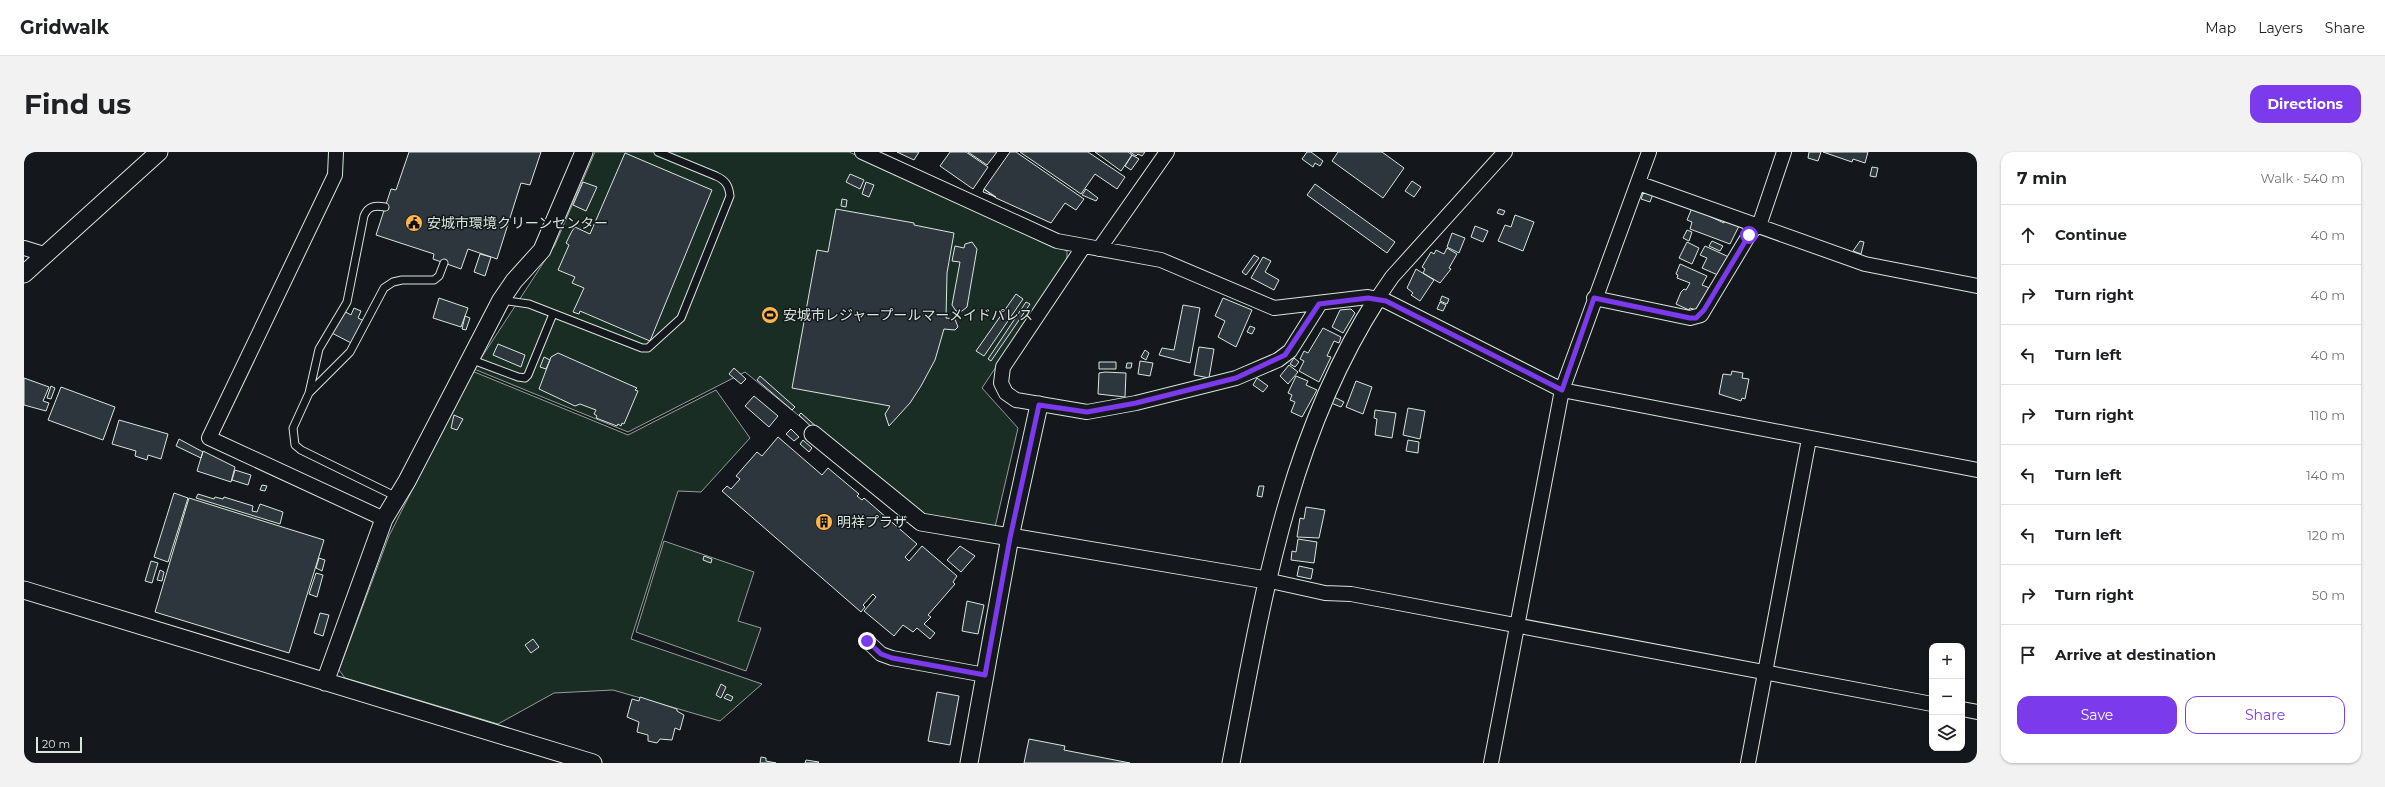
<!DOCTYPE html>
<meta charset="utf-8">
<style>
:root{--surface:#fff;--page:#f2f2f2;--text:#202124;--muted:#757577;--line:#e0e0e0;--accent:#7c3aed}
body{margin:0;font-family:Montserrat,"Noto Sans JP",sans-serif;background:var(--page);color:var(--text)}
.controls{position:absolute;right:12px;bottom:12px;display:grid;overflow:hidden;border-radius:8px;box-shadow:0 1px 3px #0004}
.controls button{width:36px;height:36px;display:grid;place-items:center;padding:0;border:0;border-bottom:1px solid var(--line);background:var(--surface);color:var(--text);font:20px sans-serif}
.scale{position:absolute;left:12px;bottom:10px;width:46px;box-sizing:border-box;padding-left:4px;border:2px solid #d8e6dc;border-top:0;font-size:11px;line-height:14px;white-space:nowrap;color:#d8e6dc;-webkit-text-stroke:3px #14181c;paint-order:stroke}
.stop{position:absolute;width:12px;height:12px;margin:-9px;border:3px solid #7c3aed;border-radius:50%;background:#fff}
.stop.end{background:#7c3aed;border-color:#fff;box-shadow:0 1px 4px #0008}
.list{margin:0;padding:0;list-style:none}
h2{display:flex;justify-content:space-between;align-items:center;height:52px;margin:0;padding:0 16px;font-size:17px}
h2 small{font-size:13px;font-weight:400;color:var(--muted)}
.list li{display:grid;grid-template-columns:26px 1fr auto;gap:12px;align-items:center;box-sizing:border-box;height:60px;padding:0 16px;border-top:1px solid var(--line)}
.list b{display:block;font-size:15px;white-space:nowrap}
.list em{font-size:13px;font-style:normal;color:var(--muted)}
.actions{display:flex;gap:8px;padding:12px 16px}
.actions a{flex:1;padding:9px 0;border:1px solid var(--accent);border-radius:12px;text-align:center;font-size:14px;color:var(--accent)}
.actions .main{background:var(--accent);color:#fff}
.icon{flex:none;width:22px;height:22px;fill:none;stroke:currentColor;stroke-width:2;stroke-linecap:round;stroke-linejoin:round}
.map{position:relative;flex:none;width:1953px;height:611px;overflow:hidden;border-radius:12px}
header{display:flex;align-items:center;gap:24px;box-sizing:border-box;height:56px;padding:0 20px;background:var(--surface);border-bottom:1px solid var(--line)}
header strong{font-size:19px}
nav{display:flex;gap:22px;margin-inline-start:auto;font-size:14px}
.intro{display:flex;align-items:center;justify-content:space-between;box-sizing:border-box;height:96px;padding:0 24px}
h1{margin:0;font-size:28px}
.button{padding:10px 18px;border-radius:12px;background:var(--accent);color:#fff;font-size:14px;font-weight:700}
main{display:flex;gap:24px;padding:0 24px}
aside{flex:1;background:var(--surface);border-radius:12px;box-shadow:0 1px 3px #0004}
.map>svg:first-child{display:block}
.green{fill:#1a2d24;stroke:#939e99}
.building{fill:#2c363c;stroke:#d8e6dc}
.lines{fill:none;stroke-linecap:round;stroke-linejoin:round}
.service-casing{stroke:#d8e6dc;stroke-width:9}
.minor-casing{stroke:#d8e6dc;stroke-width:16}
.tertiary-casing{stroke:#d8e6dc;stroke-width:19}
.service{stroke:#14181c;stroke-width:7}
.minor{stroke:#14181c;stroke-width:14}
.tertiary{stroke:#14181c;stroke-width:17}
.route{stroke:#7c3aed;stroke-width:5}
.labels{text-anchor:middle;stroke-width:3;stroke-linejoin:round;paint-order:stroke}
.poi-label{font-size:14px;fill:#d8e6dc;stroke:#14181c;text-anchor:start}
</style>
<header>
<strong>Gridwalk</strong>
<nav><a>Map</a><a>Layers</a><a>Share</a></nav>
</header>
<div class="intro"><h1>Find us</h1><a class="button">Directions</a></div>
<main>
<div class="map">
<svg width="1953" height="611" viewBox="0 0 1953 611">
<rect width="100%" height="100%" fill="#14181c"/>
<path class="green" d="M571,0H825L1043,99V108L958,236L994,276L971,375L896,362L721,220L604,280L450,217L531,93Z
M448,219L604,283L692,238L726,286L677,340L654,339L607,487L738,532L696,569L589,538L530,541L474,572L321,526L315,518L365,384Z
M640,389L730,420L714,469L737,476L722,519L612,480Z"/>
<path class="building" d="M385,0H517L506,33L497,31L473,107L444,97L437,117L409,107L410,102L352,83L367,37L372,38Z
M873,0H895L890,8Z
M926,0H942L964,15L949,37L916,14Z
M944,0H973L963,13Z
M986,0H992L1060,47L1052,58L1041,51L1027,71L972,46L960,37Z
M996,0H1064L1101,25L1093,37L1071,22L1057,42Z
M1071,0H1104L1108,3L1097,19Z
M1106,0H1121L1118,4L1114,2L1112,4Z
M1283,0H1287L1299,9L1296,14L1291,11L1289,15L1278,7Z
M1314,0H1358L1380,16L1359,46L1308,9Z
M1785,0H1797L1794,9L1784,6Z
M1799,0H1844L1841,11L1829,7L1828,10Z
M601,1L688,38L626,189L556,159L555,162L549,160L560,136L548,131L551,125L534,118L545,93L542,91L548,79L551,75L566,82Z
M1108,3L1115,7L1107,18L1101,14Z
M1848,15L1854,16L1852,25L1846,24Z
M826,22L840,28L836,37L822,30Z
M1388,29L1397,35L1390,45L1381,39Z
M559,30L573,35L562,59L549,53Z
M842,30L850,33L845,45L838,42Z
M1291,32L1371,90L1363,101L1283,43Z
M960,37L972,45L959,40Z
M1062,37L1074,46L1072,49L1058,43Z
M1620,39L1629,42L1626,50L1617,47Z
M818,47L823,48L822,55L817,54Z
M1668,56L1700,71L1701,68L1715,74L1706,92L1666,77L1668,70L1663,68Z
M812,57L890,71V73L930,81L923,121L922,166L931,167L934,175L931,178L920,177L911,208L897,234L886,251L865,274L861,262L866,254L768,236L793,98L804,100Z
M1475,57L1481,59L1479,63L1473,61Z
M1491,63L1510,70L1499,99L1474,89L1481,73L1487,75Z
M1451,74L1464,79L1459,90L1447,85Z
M1663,78L1668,80L1665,89L1659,86Z
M1428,81L1441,86L1435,101L1423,95Z
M1688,89L1699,94L1696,99L1685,94Z
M1836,89L1840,90L1837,102L1829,99Z
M948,90L953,97L943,155L938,159H932L928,153L936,110L928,109L931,94L940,96L941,92Z
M1663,90L1675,96L1668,112L1655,106Z
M1681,94L1705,105L1696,124L1678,116L1683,106L1676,103Z
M1423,96L1433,102L1425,116L1427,117L1416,131L1399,121L1401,117L1398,115L1407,100L1410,102L1412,98L1420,102Z
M456,102L467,105L461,124L450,120Z
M1230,103L1235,106L1222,123L1218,120Z
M1239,105L1247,109L1241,120L1255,128L1250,138L1227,126Z
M1656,112L1683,124L1678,133L1688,137L1674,159L1666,156L1665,158L1652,152L1657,140L1660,137L1662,138L1666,131L1653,126L1654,123L1652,122Z
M1392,117L1410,128L1396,149L1387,143L1389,141L1383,136Z
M992,142L999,147L960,204L952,199Z
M1418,144L1425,147L1423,152L1416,149Z
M415,146L444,156L437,175L409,166Z
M1199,146L1228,158L1212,195L1194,185L1201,169L1191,164Z
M1002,150L1006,152L967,209L964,207Z
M1416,150L1422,153L1419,159L1413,157Z
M1159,153L1176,156L1166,211L1135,203L1138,196L1150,198Z
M330,156L337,159L334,166L344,171L333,194L304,179L316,157L327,163Z
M1327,157L1331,161L1319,181L1308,175L1316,158Z
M441,164L446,166L442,178L438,177Z
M1226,174L1231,176L1228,182L1223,180Z
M1299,176L1317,185L1315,191L1310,189L1303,204L1307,205L1295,230L1275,219L1280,209L1276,207L1280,199L1284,201Z
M474,192L501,203L497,215L469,203Z
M1175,195L1190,197L1185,226L1170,223Z
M1121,198L1125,201L1122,208L1117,205Z
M534,201L613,236L611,238L614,239L600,272L598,271L597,274L594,272L593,274L572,266L573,264L570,262L572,258L556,252L551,254L515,237L527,205Z
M520,205L526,208L522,217L516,215Z
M1270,206L1275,210L1271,215L1266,212Z
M1116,209L1129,211L1126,224L1114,222Z
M1075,210H1092V217H1075Z
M1103,211H1108L1107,216H1102Z
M1265,213L1274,220L1264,232L1256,224Z
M710,216L722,227L717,232L705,222Z
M1708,219L1719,221L1718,226L1725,227L1721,247L1718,246L1717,249L1695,242L1699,222L1707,223Z
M1081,220L1102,221L1101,245L1074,242L1075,221Z
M736,224L771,255L768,258L733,228Z
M1272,224L1284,229L1282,233L1293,238L1278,265L1267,260L1271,250L1266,248L1268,243L1264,241Z
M0,226L25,235L19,249L25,251L22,259L0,253Z
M1233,226L1244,234L1239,240L1229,233Z
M1332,229L1348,235L1339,262L1322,255Z
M27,234L31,236L27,247L23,246Z
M37,235L91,255L79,288L24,268Z
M730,244L754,264L745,275L721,254Z
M1310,245L1320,250L1317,255L1307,251Z
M1384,256L1401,259L1396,287L1379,283Z
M1351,258L1372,261L1368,286L1351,283L1353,267L1350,266Z
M777,261L803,284L800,287L775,263Z
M430,263L439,267L433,278L427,276Z
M95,268L144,282L137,307L124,303L123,308L111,304L112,299L88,292Z
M767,277L775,285L770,289L762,282Z
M754,285L798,323L804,316L835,342L833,344L838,348L840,346L893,392L881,405L885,409L898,394L933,424L929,430L931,432L904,463L907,465L900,472L911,481L906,487L893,476L889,480L879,473L870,484L840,459L852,445L849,442L839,453L841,455L837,460L698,339L703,334L707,337L716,327L712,324L733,300L738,304Z
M155,287L179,300L177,306L152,294Z
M779,288L788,296L785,300L776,292Z
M1384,288L1395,290L1394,301L1382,299Z
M179,299L211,315L207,330L173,319Z
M211,318L227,323L224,333L208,328Z
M238,333L243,334L241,339L236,338Z
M1235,334H1240L1238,345L1233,344Z
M150,341L164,346L144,410L130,405Z
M174,342L190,347L191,345L199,347L200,345L229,354L228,359L233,360L236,352L259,360L256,372L172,346Z
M165,346L300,388L265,501L131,460Z
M1282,355L1301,358L1295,386L1273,385L1276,366L1280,367Z
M1274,387L1293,390L1290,411L1267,408L1268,399L1272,400Z
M936,394L951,404L937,420L923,408Z
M680,404L688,407L687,411L679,408Z
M295,406L301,408L298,419L292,416Z
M127,409L134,411L128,431L121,429Z
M1275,414L1289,417L1287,427L1273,424Z
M136,418L140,420L138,429L133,428Z
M292,421L299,423L293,445L285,442Z
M943,449L960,453L954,482L938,479Z
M296,461L305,463L299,484L290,481Z
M509,487L515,495L507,501L501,493Z
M697,532L702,535L697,546L692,543Z
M913,540L935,544L926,593L904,589Z
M703,542L709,545L707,549L700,546Z
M616,545L653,557V559L660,563L656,578L651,576L648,588L636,587L633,591L624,589V583L613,580L615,570L603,565L608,547L615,549Z
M1005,587L1041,594L1040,598L1106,611H1000Z
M737,605L742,606V609L752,611H736Z
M782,608L795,610L794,611H781Z"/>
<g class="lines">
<g class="service-casing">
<path id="service" d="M361,55C351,53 344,54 340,64L323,150L295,197L285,241L269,276L271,293L277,298L373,345
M477,148L505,152L618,196H624L657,166L706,44C705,33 701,28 692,24L634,0
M446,207L494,225L501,226L504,223L529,162
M285,241L326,200L360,136L369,130L378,128H410L415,124L420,111"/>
</g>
<g class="minor-casing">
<path id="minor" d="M312,0L311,23L185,286L360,367
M838,0L1033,89L1137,108L1250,156L1344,145L1362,149L1538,238L1953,318
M1614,31L1841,112L1953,134
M1060,94L979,215L977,231L982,241L992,248L1063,260L1112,251L1212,226L1254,208L1266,199L1295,153
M0,96L23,103
M1075,97L1143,0
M1570,146L1666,166L1677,163L1725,83L1737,68L1760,0
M1353,147L1368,125L1481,0
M1242,428L1301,441L1327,442L1908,552
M843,489L857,502L868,506L961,523
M1938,557L1953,560
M1467,611L1538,238L1625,0
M1724,611L1785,287"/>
</g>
<g class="tertiary-casing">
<path id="tertiary" d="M0,122L135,0
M789,282L897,370L1242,428
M0,438L569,611
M301,530L360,367L383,329L477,148L490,129L518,98L560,0
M945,611L986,385L1015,253
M1207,611C1238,450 1263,287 1353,147"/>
</g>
<use href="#service" class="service"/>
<use href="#minor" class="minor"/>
<use href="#tertiary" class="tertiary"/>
</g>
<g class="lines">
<path class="route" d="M843,489L857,502L868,506L961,523L986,386L1015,253L1063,260L1112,251L1212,226L1261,203L1295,152L1344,146L1362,149L1538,238L1570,146L1666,166H1672L1680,158L1725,83"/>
</g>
<defs>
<g id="civic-disc" transform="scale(0.9)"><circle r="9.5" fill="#ffb74d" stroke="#14181c"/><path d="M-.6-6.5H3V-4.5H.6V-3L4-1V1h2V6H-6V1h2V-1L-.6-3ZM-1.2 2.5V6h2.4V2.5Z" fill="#111"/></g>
<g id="stadium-disc" transform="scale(0.9)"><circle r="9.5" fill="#ffb74d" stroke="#14181c"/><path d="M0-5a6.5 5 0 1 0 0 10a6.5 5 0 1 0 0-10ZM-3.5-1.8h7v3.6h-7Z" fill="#111"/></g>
<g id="building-disc" transform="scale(0.9)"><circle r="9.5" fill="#ffb74d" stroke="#14181c"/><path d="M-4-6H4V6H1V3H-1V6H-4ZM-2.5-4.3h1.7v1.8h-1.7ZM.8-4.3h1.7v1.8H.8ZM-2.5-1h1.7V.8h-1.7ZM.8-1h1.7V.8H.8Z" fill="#111"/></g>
</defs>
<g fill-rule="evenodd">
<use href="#civic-disc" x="390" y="71"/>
<use href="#stadium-disc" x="746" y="163"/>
<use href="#building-disc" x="800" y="370"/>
</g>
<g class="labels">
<g class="poi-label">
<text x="403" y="76">安城市環境クリーンセンター</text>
<text x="759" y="168">安城市レジャープールマーメイドパレス</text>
<text x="813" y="375">明祥プラザ</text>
</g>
</g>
</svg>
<div class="controls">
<button>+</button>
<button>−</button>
<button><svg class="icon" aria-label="layers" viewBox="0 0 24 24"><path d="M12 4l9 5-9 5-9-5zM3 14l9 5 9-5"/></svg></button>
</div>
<div class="scale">20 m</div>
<div class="stop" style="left:1725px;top:83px"></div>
<div class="stop end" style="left:843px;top:489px"></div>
</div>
<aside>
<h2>7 min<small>Walk · 540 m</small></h2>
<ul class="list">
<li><svg class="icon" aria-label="ahead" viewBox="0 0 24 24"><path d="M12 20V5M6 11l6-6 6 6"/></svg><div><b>Continue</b></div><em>40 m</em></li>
<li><svg class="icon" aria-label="right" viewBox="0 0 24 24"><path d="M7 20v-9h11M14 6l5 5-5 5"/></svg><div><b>Turn right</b></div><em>40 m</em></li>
<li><svg class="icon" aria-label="left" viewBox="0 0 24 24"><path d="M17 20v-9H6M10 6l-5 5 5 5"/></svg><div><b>Turn left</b></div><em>40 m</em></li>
<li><svg class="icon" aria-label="right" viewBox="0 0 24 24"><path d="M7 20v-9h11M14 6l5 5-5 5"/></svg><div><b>Turn right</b></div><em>110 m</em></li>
<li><svg class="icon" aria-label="left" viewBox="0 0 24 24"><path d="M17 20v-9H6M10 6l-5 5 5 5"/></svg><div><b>Turn left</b></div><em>140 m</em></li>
<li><svg class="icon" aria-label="left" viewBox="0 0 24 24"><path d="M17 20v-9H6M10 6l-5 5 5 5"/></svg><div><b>Turn left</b></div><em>120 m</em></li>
<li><svg class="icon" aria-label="right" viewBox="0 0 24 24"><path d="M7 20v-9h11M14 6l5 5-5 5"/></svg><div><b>Turn right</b></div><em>50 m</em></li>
<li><svg class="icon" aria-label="arrive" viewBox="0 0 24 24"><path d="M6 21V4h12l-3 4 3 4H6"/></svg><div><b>Arrive at destination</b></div></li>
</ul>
<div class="actions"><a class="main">Save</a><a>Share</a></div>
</aside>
</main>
